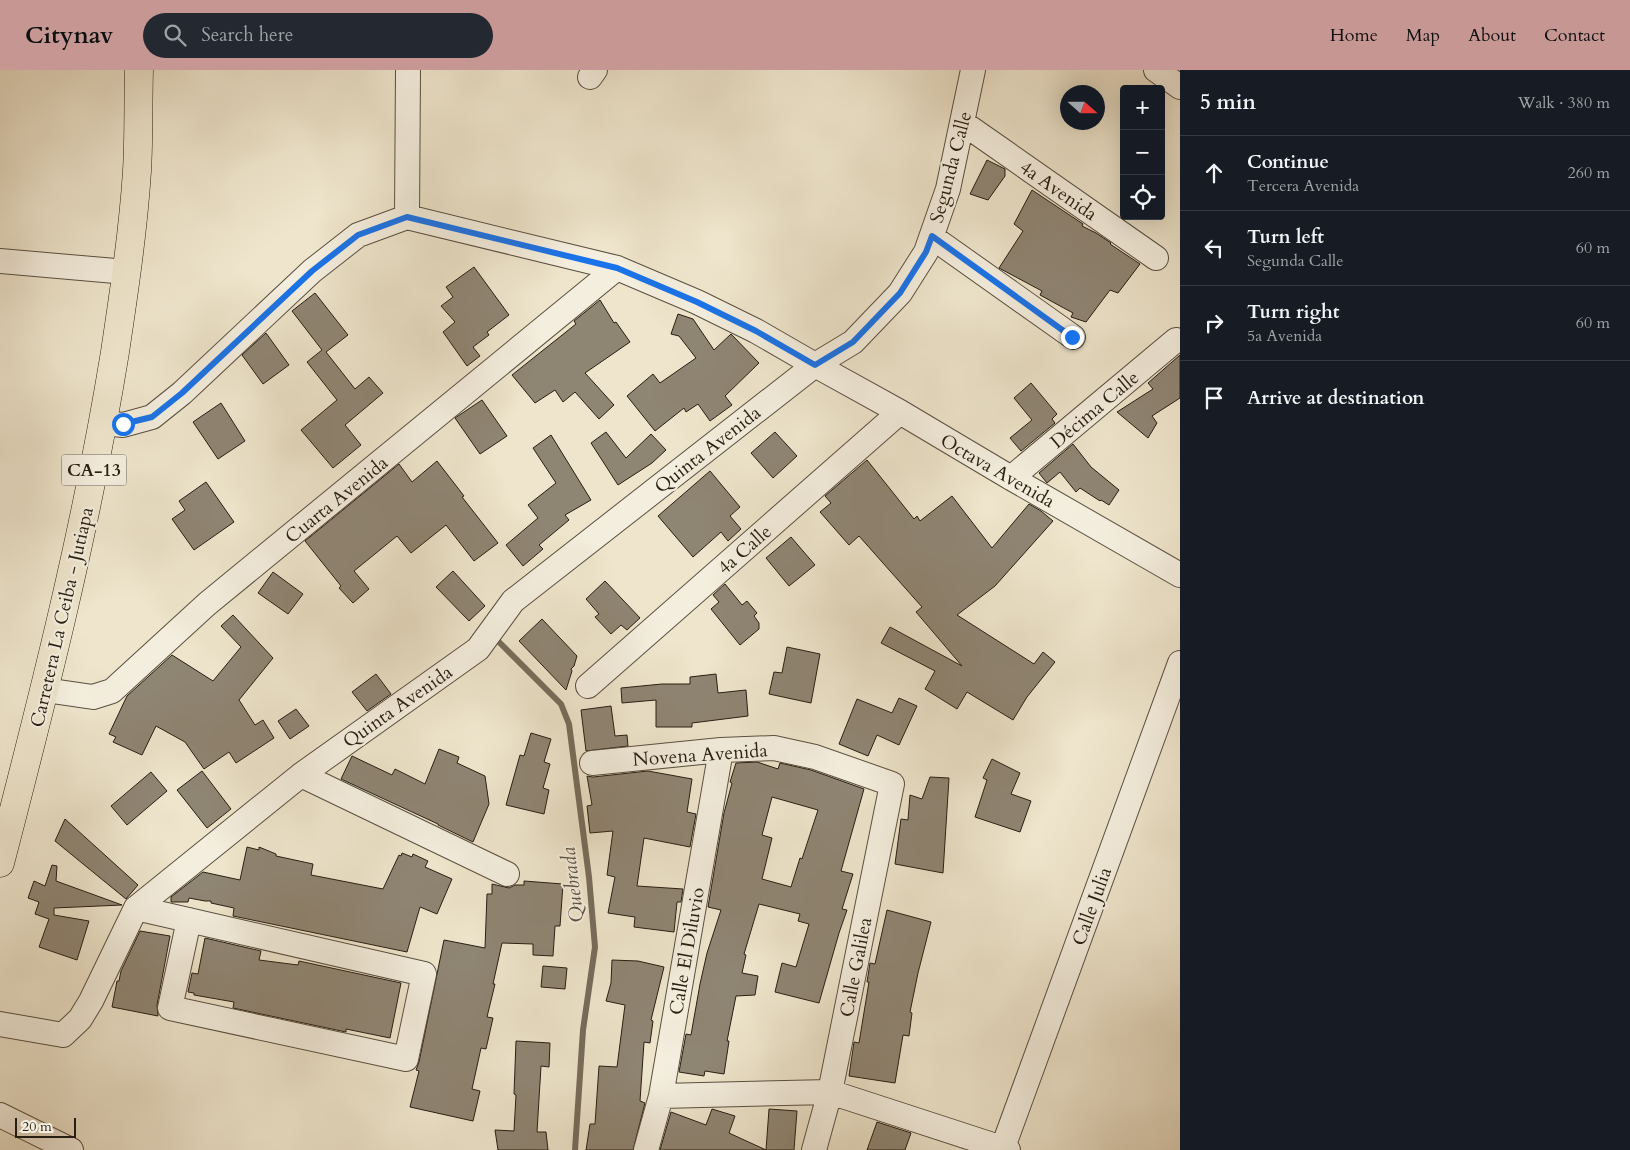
<!DOCTYPE html>
<meta charset="utf-8">
<style>
:root{--surface:#171b24;--page:#242831;--text:#f1f3f6;--muted:#9ea1a6;--line:#363941;--accent:#c59692}
body{margin:0;font-family:Cardo,serif;background:var(--page);color:var(--text)}
.controls{position:absolute;right:15px;top:15px;display:grid;overflow:hidden;border-radius:5px;box-shadow:0 5px 20px #0002}
.controls button{width:45px;height:45px;display:grid;place-items:center;padding:0;border:0;border-bottom:1px solid var(--line);background:var(--surface);color:var(--text);font:25px sans-serif}
.compass{position:absolute;left:1060px;top:15px;width:45px;height:45px;border-radius:50%;background:var(--surface);box-shadow:0 5px 20px #0002;rotate:111deg}
.scale{position:absolute;left:15px;bottom:12px;width:61px;box-sizing:border-box;padding-left:5px;border:2px solid #281e12;border-top:0;font-size:14px;line-height:18px;white-space:nowrap;color:#281e12;-webkit-text-stroke:4px #f4eede;paint-order:stroke}
.stop{position:absolute;width:15px;height:15px;margin:-11px;border:4px solid #1a73e8;border-radius:50%;background:#fff}
.stop.end{background:#1a73e8;border-color:#fff;box-shadow:0 1px 5px #0008}
.list{margin:0;padding:0;list-style:none}
h2{display:flex;justify-content:space-between;align-items:center;height:65px;margin:0;padding:0 20px;font-size:21px}
h2 small{font-size:16px;font-weight:400;color:var(--muted)}
.list li{display:grid;grid-template-columns:32px 1fr auto;gap:15px;align-items:center;box-sizing:border-box;height:75px;padding:0 20px;border-top:1px solid var(--line)}
.list b{display:block;font-size:19px;white-space:nowrap}
.list p{margin:0;font-size:16px;white-space:nowrap;color:var(--muted)}
.list em{font-size:16px;font-style:normal;color:var(--muted)}
.icon{flex:none;width:28px;height:28px;fill:none;stroke:currentColor;stroke-width:2;stroke-linecap:round;stroke-linejoin:round}
.map{position:relative;flex:none;width:1180px;height:1080px;overflow:hidden}
header{display:flex;align-items:center;gap:30px;box-sizing:border-box;height:70px;padding:0 25px;background:var(--accent);color:#111}
header strong{font-size:24px}
nav{display:flex;gap:28px;margin-inline-start:auto;font-size:18px}
.search{width:350px;height:45px;background:var(--page);display:flex;align-items:center;gap:12px;box-sizing:border-box;padding:0 18px;border-radius:28px;color:var(--muted);font-size:19px}
main{display:flex}
aside{flex:1;background:var(--surface)}
.map>svg:first-child{display:block}
.lines{fill:none;stroke-linecap:round;stroke-linejoin:round}
.stream{stroke:#776d5c;stroke-width:6}
.building{fill:#8f8573;stroke:#281e12;fill-rule:evenodd}
.street-casing{stroke:#5a5040;stroke-width:26}
.primary-casing{stroke:#281e12;stroke-width:29}
.street{stroke:#f4eede;stroke-width:24}
.primary{stroke:#eee5cc;stroke-width:28}
.route{stroke:#1a73e8;stroke-width:6}
.labels{text-anchor:middle;stroke-width:4.5;stroke-linejoin:round;paint-order:stroke}
.shield{fill:#f4eede;stroke:#655c4f;stroke-width:1}
.shield-label{font-size:18px;font-weight:bold;fill:#281e12}
.street-label{font-size:19px;fill:#281e12;stroke:#f4eede}
.water-label{font-size:20px;font-style:italic;fill:#5c5243;stroke:#f4eede}
</style>
<header>
<strong>Citynav</strong>
<div class="search"><svg class="icon" aria-label="search" viewBox="0 0 24 24"><circle cx="10" cy="10" r="6"/><path d="M15 15l6 6"/></svg>Search here</div>
<nav><a>Home</a><a>Map</a><a>About</a><a>Contact</a></nav>
</header>
<main>
<div class="map">
<svg width="1180" height="1080" viewBox="0 0 1180 1080">
<rect width="100%" height="100%" fill="#eee5cc"/>
<filter id="stains"><feTurbulence type="fractalNoise" baseFrequency=".004" numOctaves="4"/><feColorMatrix values="0 0 0 0 .2 0 0 0 0 .09 0 0 0 0 .02 0 0 0 .5 -.17"/></filter>
<radialGradient id="worn" r=".72"><stop offset=".6" stop-color="#630" stop-opacity="0"/><stop offset="1" stop-color="#630" stop-opacity=".3"/></radialGradient>
<g class="lines">
<path class="stream" d="M499,572L561,634L569,654L589,807L595,877L583,960L575,1080"/>
</g>
<path class="building" d="M987,90L1005,99V106L988,130L970,124Z
M1032,120L1083,154L1082,156L1096,163L1111,173L1110,174L1140,194L1118,223L1110,220L1086,252L1071,247L1073,243L1040,225L1042,221L999,198L1023,161L1014,154Z
M474,197L509,245L487,262L489,265L473,277L480,286L467,296L443,262L455,252L441,236L453,227L446,217Z
M315,223L348,265L326,282L355,319L369,307L383,323L345,355L361,375L333,398L301,360L337,330L307,292L322,280L292,241Z
M600,230L614,253L616,252L630,272L585,303L614,335L599,349L575,322L563,332L555,320L535,333L512,305L576,254L574,251Z
M678,244L693,249L714,280L731,264L759,293L725,326L732,335L710,351L698,334L686,342L684,338L655,361L627,326L653,304L660,313L696,288L679,266L671,264Z
M266,263L289,295L263,314L242,285Z
M1180,285V328L1152,346L1157,353L1148,368L1117,342L1153,319L1148,313Z
M1031,313L1057,344L1052,349L1055,353L1021,381L1010,368L1032,350L1014,328Z
M482,330L507,366L480,384L455,348Z
M221,333L245,371L218,389L193,352Z
M606,362L626,388L651,364L666,380L652,393L618,415L591,373Z
M775,362L797,386L773,408L751,383Z
M551,365L591,430L565,445L569,450L539,475L543,479L523,496L506,475L538,448L528,435L556,413L533,378Z
M1073,374L1091,397L1119,420L1109,435L1101,430L1100,431L1080,418L1076,422L1060,402L1047,413L1039,403Z
M867,390L914,449L917,446L920,451L952,426L992,478L1029,434L1041,441L1053,451L995,516L957,545L1034,594L1043,582L1055,592L1027,627L1013,650L967,622L957,639L925,619L935,601L881,573L890,557L962,596L916,542L922,537L859,466L849,475L820,442L831,433L825,426Z
M437,391L464,426L462,427L498,473L474,491L446,455L411,483L397,466L354,501L369,519L353,533L339,518L341,516L305,471L399,394L412,412Z
M710,401L740,437L730,446L741,459L728,471L721,462L693,487L658,446Z
M206,412L234,452L194,480L172,449L185,440L179,431Z
M791,467L815,495L789,516L766,488Z
M453,501L485,536L469,551L436,517Z
M273,502L303,524L288,544L258,523Z
M605,511L640,548L627,560L621,555L611,564L595,547L599,544L586,529Z
M725,514L742,535L747,531L757,543L754,546L759,553V559L740,575L711,539L719,532L713,525Z
M233,545L273,588L239,630L255,655L263,650L274,668L236,693L229,682L204,699L185,672L156,656L142,685L113,672L116,667L109,664L127,626L172,585L213,611L241,577L221,556Z
M542,549L577,586L574,596L571,599L572,601L566,620L519,571Z
M787,577L820,584L811,633L769,624L774,602L782,603Z
M376,604L391,624L367,641L352,622Z
M716,604L718,623L746,620L748,646L692,653V657H656V630L622,633L621,618L662,614H690V607Z
M899,628L917,636L899,675L877,665L868,686L839,674L857,629L892,643Z
M611,636L615,666L627,665L628,676L586,681L581,640Z
M296,639L309,656L290,669L278,651Z
M531,663L551,669L544,692L550,694L543,718L549,720L544,744L506,735L520,685L524,686Z
M439,679L459,687L457,693L485,706L489,734L473,772L438,755V754L341,709L352,686L392,705L395,699L425,714Z
M992,689L1020,703L1011,724L1031,731L1020,762L975,747L987,710L983,708Z
M757,692L778,699L780,693L811,700L864,719L841,801L853,804L842,839L847,840L839,863L819,933L775,922L782,893L796,897L809,854L798,851L800,844L759,834L744,884L746,885L742,903L758,906L755,925L736,926L727,971H729L724,1004L705,1001L704,1006L679,1002L686,964L691,965L700,914L707,883L721,840L708,837L724,743L732,713L730,712L736,693ZM772,727L818,740L802,789L800,788L791,817L762,809L772,768L762,765Z
M202,701L231,739L207,758L177,720Z
M648,701L692,709L687,742L696,744L690,777L644,768L637,816L683,819L681,832H677L674,862L634,857L635,847L608,843L615,807L607,805L613,761L590,763L587,736L592,735L587,706L593,707Z
M151,702L167,721L127,755L111,736Z
M930,707L949,708L943,803L895,794L901,749L908,750L910,725L922,729Z
M65,749L138,815L126,829L55,771Z
M247,777L259,780V777L276,784V786L313,794L311,805L383,819L399,785L401,786L402,783L412,787L413,784L428,791L425,797L452,809L437,844L420,837L407,882L233,846L234,838L211,833V831H205L189,828L188,832H171V827L203,802L240,810Z
M52,795L57,796L56,811L122,835L54,838V845L89,851L77,890L39,877L49,849L35,844L39,832L28,828L34,811L45,816Z
M524,811L563,814L560,856H555L553,886L533,885V874L502,873L493,914H495L487,947L493,948L486,979L481,978L472,1019L480,1021L473,1051L410,1037L419,1001L416,1000L419,992L444,870L485,878L487,824H492V814L509,818L515,815H524Z
M887,840L931,852L918,903L910,942L912,943L909,966L903,965L895,1013L849,1006L854,972L859,973L869,912H867L870,893L875,894Z
M140,861L170,866L157,935L158,946L112,937L117,911H119L121,901Z
M205,868L261,881L259,890L298,895L299,891L401,913L390,968L346,959V962L233,938L234,932L194,925V923L188,922L192,903L198,904Z
M612,890L638,891L664,897L651,950L653,951L650,973L644,972L640,1031L645,1033L633,1080H586L590,1054H595L599,996L617,997L625,935L606,931L611,913Z
M543,896L567,898L565,919L541,917Z
M516,971L550,973L549,997L541,996L537,1062H546L548,1080H498L495,1060L514,1061L516,1025L514,1024Z
M712,1039L735,1046L729,1063L766,1080L769,1039L797,1041L794,1080H660L671,1042L706,1055Z
M877,1052L911,1063L905,1080H867Z"/>
<g class="lines">
<g class="street-casing">
<path id="street" d="M1156,0L1180,17
M590,7L595,0
M963,53L1156,188
M407,147L408,0
M932,167L1073,267
M0,191L127,202
M103,353L123,355L152,347L182,323L312,201L358,165L407,147L617,198L697,232L756,261L815,295L900,342L1011,408L1180,505
M1011,408L1176,270
M588,616L900,342
M45,620L93,627L112,621L207,534L617,198
M592,693L721,680L774,678L815,687L892,714L830,1022L814,1080
M301,705L507,804
M136,838L424,904L406,989L170,938L189,850
M0,954L63,965L80,949L91,931L136,838L301,705L478,579L513,531L815,295L853,272L900,223L926,182L948,119L973,0
M661,1026L830,1022L1008,1080
M0,1045L71,1080
M646,1080L661,1026L721,680
M1002,1080L1180,593"/>
</g>
<g class="primary-casing">
<path id="primary" d="M0,793C44,624 87,455 115,282C124,222 133,162 137,101C139,68 138,34 139,0"/>
</g>
<use href="#street" class="street"/>
<use href="#primary" class="primary"/>
</g>
<g class="lines">
<path class="route" d="M123,354L152,347L182,323L312,201L358,165L407,147L617,198L697,232L756,261L815,295L853,272L900,223L926,182L932,166L1072,267"/>
</g>
<g class="labels">
<rect class="shield" x="61.5" y="384.5" width="65" height="31" rx="4"/>
<g class="shield-label">
<text x="94" y="406">CA-13</text>
</g>
<g class="street-label">
<text transform="translate(950 97) rotate(-75)" y="7">Segunda Calle</text>
<text transform="translate(1059 120) rotate(35)" y="7">4a Avenida</text>
<text transform="translate(1094 339) rotate(-40)" y="7">Décima Calle</text>
<text transform="translate(707 379) rotate(-38)" y="7">Quinta Avenida</text>
<text transform="translate(998 400) rotate(30)" y="7">Octava Avenida</text>
<text transform="translate(336 429) rotate(-39)" y="7">Cuarta Avenida</text>
<text transform="translate(744 479) rotate(-41)" y="7">4a Calle</text>
<text transform="translate(61 547) rotate(-77)" y="7">Carretera La Ceiba - Jutiapa</text>
<text transform="translate(397 636) rotate(-35)" y="7">Quinta Avenida</text>
<text transform="translate(700 684) rotate(-4)" y="7">Novena Avenida</text>
<text transform="translate(1091 836) rotate(-70)" y="7">Calle Julia</text>
<text transform="translate(686 881) rotate(-80)" y="7">Calle El Diluvio</text>
<text transform="translate(855 897) rotate(-79)" y="7">Calle Galilea</text>
</g>
<g class="water-label">
<text transform="translate(572 815) rotate(-97)" y="7">Quebrada</text>
</g>
</g>
<rect width="100%" height="100%" filter="url(#stains)"/>
<rect width="100%" height="100%" fill="url(#worn)"/>
</svg>
<div class="controls">
<button>+</button>
<button>−</button>
<button><svg class="icon" aria-label="locate" viewBox="0 0 24 24"><circle cx="12" cy="12" r="6"/><path d="M12 2v4M12 18v4M2 12h4M18 12h4"/></svg></button>
</div>
<svg class="compass" viewBox="-18 -18 36 36"><path d="M0-13l5 13h-10z" fill="#e53935"/><path d="M0 13l5-13h-10z" fill="#9ea1a6"/></svg>
<div class="scale">20 m</div>
<div class="stop" style="left:123px;top:354px"></div>
<div class="stop end" style="left:1072px;top:267px"></div>
</div>
<aside>
<h2>5 min<small>Walk · 380 m</small></h2>
<ul class="list">
<li><svg class="icon" aria-label="ahead" viewBox="0 0 24 24"><path d="M12 20V5M6 11l6-6 6 6"/></svg><div><b>Continue</b><p>Tercera Avenida</p></div><em>260 m</em></li>
<li><svg class="icon" aria-label="left" viewBox="0 0 24 24"><path d="M17 20v-9H6M10 6l-5 5 5 5"/></svg><div><b>Turn left</b><p>Segunda Calle</p></div><em>60 m</em></li>
<li><svg class="icon" aria-label="right" viewBox="0 0 24 24"><path d="M7 20v-9h11M14 6l5 5-5 5"/></svg><div><b>Turn right</b><p>5a Avenida</p></div><em>60 m</em></li>
<li><svg class="icon" aria-label="arrive" viewBox="0 0 24 24"><path d="M6 21V4h12l-3 4 3 4H6"/></svg><div><b>Arrive at destination</b></div></li>
</ul>
</aside>
</main>
